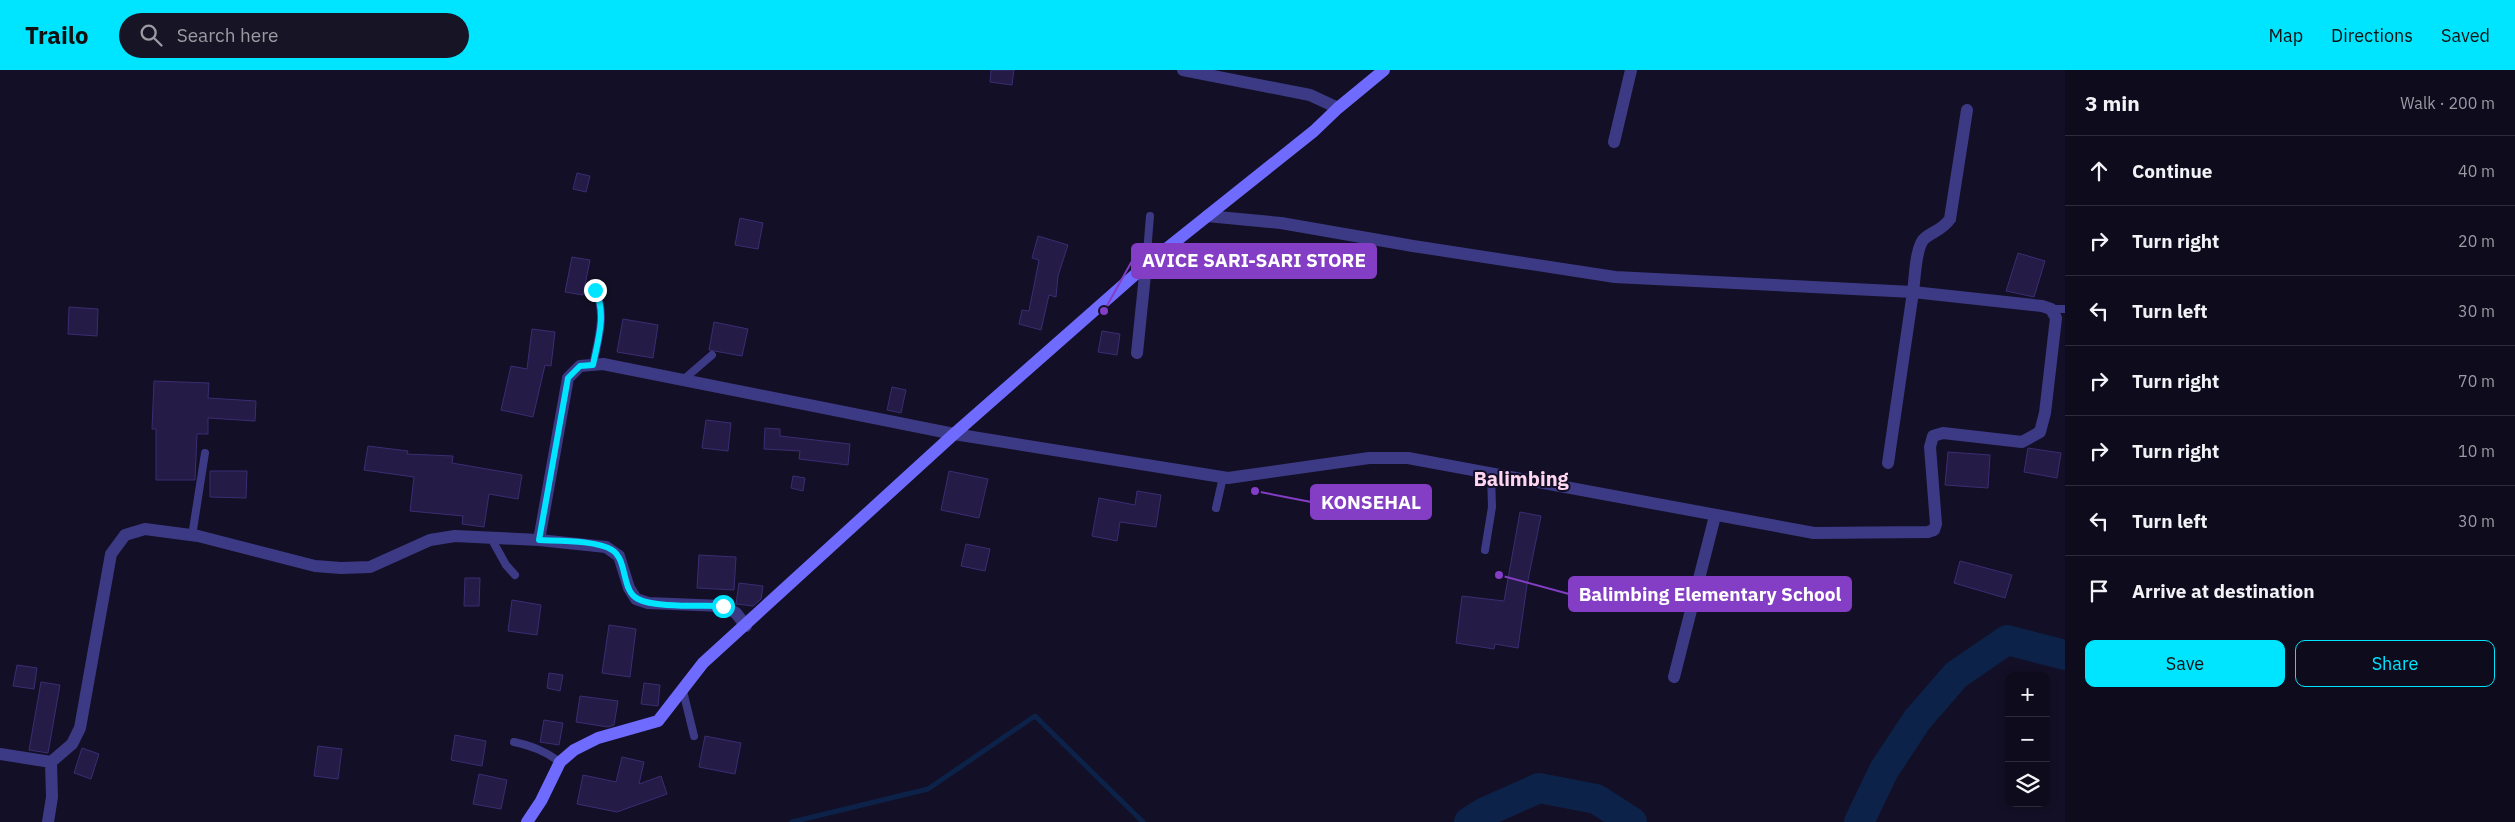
<!DOCTYPE html>
<meta charset="utf-8">
<style>
:root{--surface:#0e0b1c;--page:#171425;--text:#f1f3f6;--muted:#9b9ba3;--line:#2e2b3b;--accent:#00e5ff}
body{margin:0;font-family:"IBM Plex Sans",sans-serif;background:var(--page);color:var(--text)}
.controls{position:absolute;right:15px;bottom:15px;display:grid;overflow:hidden;border-radius:10px;box-shadow:0 2px 8px #0003}
.controls button{width:45px;height:45px;display:grid;place-items:center;padding:0;border:0;border-bottom:1px solid var(--line);background:var(--surface);color:var(--text);font:25px sans-serif}
.stop{position:absolute;width:15px;height:15px;margin:-11px;border:4px solid #00e5ff;border-radius:50%;background:#fff}
.stop.end{background:#00e5ff;border-color:#fff;box-shadow:0 1px 5px #0008}
.list{margin:0;padding:0;list-style:none}
h2{display:flex;justify-content:space-between;align-items:center;height:65px;margin:0;padding:0 20px;font-size:21px}
h2 small{font-size:16px;font-weight:400;color:var(--muted)}
.list li{display:grid;grid-template-columns:32px 1fr auto;gap:15px;align-items:center;box-sizing:border-box;height:70px;padding:0 20px;border-top:1px solid var(--line)}
.list b{display:block;font-size:19px;white-space:nowrap}
.list em{font-size:16px;font-style:normal;color:var(--muted)}
.actions{display:flex;gap:10px;padding:15px 20px}
.actions a{flex:1;padding:11px 0;border:1px solid var(--accent);border-radius:10px;text-align:center;font-size:18px;color:var(--accent)}
.actions .main{background:var(--accent);color:#111}
.icon{flex:none;width:28px;height:28px;fill:none;stroke:currentColor;stroke-width:2;stroke-linecap:round;stroke-linejoin:round}
.map{position:relative;flex:none;width:2065px;height:752px;overflow:hidden}
header{display:flex;align-items:center;gap:30px;box-sizing:border-box;height:70px;padding:0 25px;background:var(--accent);color:#111}
header strong{font-size:24px}
nav{display:flex;gap:28px;margin-inline-start:auto;font-size:18px}
.search{width:350px;height:45px;background:var(--page);display:flex;align-items:center;gap:12px;box-sizing:border-box;padding:0 18px;border-radius:28px;color:var(--muted);font-size:19px}
main{display:flex}
aside{flex:1;background:var(--surface)}
.map>svg:first-child{display:block}
.lines{fill:none;stroke-linecap:round;stroke-linejoin:round}
.stream{stroke:#0c2248;stroke-width:5}
.river{stroke:#0c2248;stroke-width:30}
.building{fill:#241b47;stroke:#3b2d73}
.lane{stroke:#3d3a85;stroke-width:8}
.street{stroke:#3d3a85;stroke-width:12}
.secondary{stroke:#6f6bff;stroke-width:12}
.route{stroke:#00e5ff;stroke-width:6}
.labels{text-anchor:middle;stroke-width:4;stroke-linejoin:round;paint-order:stroke}
.quarter-label{font-size:20px;font-weight:bold;fill:#ffd6f0;stroke:#130f26}
.leader{fill:none;stroke:#843dc5;stroke-width:2}
.callout-dot{fill:#843dc5;stroke:#130f26;stroke-width:2}
.callout{fill:#843dc5;stroke:#843dc5;stroke-width:2}
.callout-label{font-size:19px;text-anchor:middle;font-weight:bold;fill:#fff}
</style>
<header>
<strong>Trailo</strong>
<div class="search"><svg class="icon" aria-label="search" viewBox="0 0 24 24"><circle cx="10" cy="10" r="6"/><path d="M15 15l6 6"/></svg>Search here</div>
<nav><a>Map</a><a>Directions</a><a>Saved</a></nav>
</header>
<main>
<div class="map">
<svg width="2065" height="752" viewBox="0 0 2065 752">
<rect width="100%" height="100%" fill="#130f26"/>
<g class="lines">
<path class="stream" d="M792,752L928,719L1035,646L1143,752"/>
<path class="river" d="M1469,752L1483,743L1539,718L1596,729L1632,752
M1859,752L1884,700L1917,650L1956,605L2007,570L2065,585"/>
</g>
<path class="building" d="M991,0H1014L1012,15L990,12Z
M577,103L590,106L586,122L573,119Z
M740,148L763,153L758,179L735,175Z
M1038,166L1068,175L1058,206L1056,227L1049,225L1041,260L1019,254L1022,240L1029,241L1039,190L1032,188Z
M2018,183L2045,191L2034,227L2006,221Z
M572,187L590,190L583,225L565,222Z
M69,237L98,239L97,266L68,264Z
M623,249L658,255L653,288L617,282Z
M714,252L748,259L742,286L709,280Z
M532,259L555,262L551,296L545,295L533,347L501,340L511,296L527,299Z
M1102,261L1120,264L1117,285L1098,282Z
M154,311L209,313L208,328L256,331L255,351L208,348V364H197L195,410H156V359H152Z
M892,317L906,320L901,343L887,340Z
M706,350L731,353L728,381L702,378Z
M765,358L780,359V366L850,374L848,395L799,389L800,381L764,379Z
M368,376L408,381L407,384L453,386L452,393L522,405L518,429L489,424L484,457L462,454L463,446L410,441L414,407L364,400Z
M2028,378L2061,383L2057,408L2024,402Z
M1948,382L1990,385L1988,418L1945,415Z
M210,401H247L246,428L210,427Z
M949,401L988,409L979,448L941,440Z
M793,406L805,408L803,421L791,418Z
M1137,421L1161,425L1156,457L1120,452L1117,471L1092,466L1099,428L1135,435Z
M1520,442L1541,446L1527,515L1518,578L1495,574L1494,579L1456,573L1462,526L1504,531Z
M966,474L990,479L985,501L961,496Z
M699,485L736,487L734,520L697,518Z
M1960,491L2012,505L2005,528L1954,513Z
M465,508H480L479,536H464Z
M739,513L763,516L761,529L753,536L736,534Z
M512,530L541,535L537,565L508,561Z
M609,555L636,559L630,607L602,603Z
M17,595L37,598L34,619L13,616Z
M549,603L563,605L560,621L547,618Z
M41,612L60,615L48,683L29,680Z
M644,613L660,615L658,636L641,634Z
M580,626L618,631L614,655L608,657L576,652Z
M544,650L563,653L559,675L540,672Z
M455,665L486,671L482,696L451,690Z
M705,666L741,673L735,704L699,697Z
M318,676L342,679L338,709L314,706Z
M82,678L99,684L91,709L74,703Z
M622,687L644,692L639,714L661,706L667,724L617,742L577,734L583,705L616,712Z
M479,704L507,710L501,739L473,734Z"/>
<g class="lines">
<path class="lane" d="M1146,195L1150,146
M2051,239H2065
M593,295C598,270 607,243 595,220
M683,310L712,285
M1216,438L1223,407
M192,466L205,383
M491,468L506,495L515,505
M1485,480L1492,437L1491,404
M683,621L694,666
M514,672C532,676 545,681 560,692"/>
<path class="street" d="M1183,0L1310,25L1338,38
M1614,72L1631,0
M1207,146L1281,153L1413,176L1615,207L1913,222L1888,393
M1137,283L1146,195
M539,470L606,477L619,486L629,518L636,529L648,533L723,536L736,543L746,556
M1674,607L1715,446
M0,684L51,692L72,674L80,658L111,484L125,465L145,459L198,466L315,496L341,498L370,497L430,470L455,466L539,470L568,308L580,296L603,294L954,364L1228,408L1369,388H1408L1814,463L1928,462L1934,460L1936,454L1930,377L1933,366L1943,363L2022,372L2040,362L2045,343L2056,248L2051,239L2042,236L1913,222C1915,210 1915,176 1925,168C1935,160 1941,161 1950,149L1967,40
M48,752L52,727L51,692"/>
<path class="secondary" d="M527,752L541,731L560,692L574,680L598,668L658,651L703,593L954,364L1146,195L1314,61L1338,38L1384,0"/>
</g>
<g class="lines">
<path class="route" d="M595,220C607,243 598,270 593,295L580,296L568,308L539,470C557,471 597,470 612,480C628,490 621,521 638,529C655,538 702,535 723,536"/>
</g>
<g class="labels">
<g class="quarter-label">
<text x="1521" y="416">Balimbing</text>
</g>
</g>
<path class="leader" d="M1104 241L1132 191M1255 421L1311 432M1499 505L1569 524"/>
<g class="callout-dot">
<circle cx="1104" cy="241" r="5"/>
<circle cx="1255" cy="421" r="5"/>
<circle cx="1499" cy="505" r="5"/>
</g>
<g class="callout">
<rect x="1132" y="174" width="244" height="34" rx="5"/>
<rect x="1311" y="415" width="120" height="34" rx="5"/>
<rect x="1569" y="507" width="282" height="34" rx="5"/>
</g>
<g class="callout-label">
<text x="1254" y="197">AVICE SARI-SARI STORE</text>
<text x="1371" y="439">KONSEHAL</text>
<text x="1710" y="531">Balimbing Elementary School</text>
</g>
</svg>
<div class="controls">
<button>+</button>
<button>−</button>
<button><svg class="icon" aria-label="layers" viewBox="0 0 24 24"><path d="M12 4l9 5-9 5-9-5zM3 14l9 5 9-5"/></svg></button>
</div>
<div class="stop" style="left:723px;top:536px"></div>
<div class="stop end" style="left:595px;top:220px"></div>
</div>
<aside>
<h2>3 min<small>Walk · 200 m</small></h2>
<ul class="list">
<li><svg class="icon" aria-label="ahead" viewBox="0 0 24 24"><path d="M12 20V5M6 11l6-6 6 6"/></svg><div><b>Continue</b></div><em>40 m</em></li>
<li><svg class="icon" aria-label="right" viewBox="0 0 24 24"><path d="M7 20v-9h11M14 6l5 5-5 5"/></svg><div><b>Turn right</b></div><em>20 m</em></li>
<li><svg class="icon" aria-label="left" viewBox="0 0 24 24"><path d="M17 20v-9H6M10 6l-5 5 5 5"/></svg><div><b>Turn left</b></div><em>30 m</em></li>
<li><svg class="icon" aria-label="right" viewBox="0 0 24 24"><path d="M7 20v-9h11M14 6l5 5-5 5"/></svg><div><b>Turn right</b></div><em>70 m</em></li>
<li><svg class="icon" aria-label="right" viewBox="0 0 24 24"><path d="M7 20v-9h11M14 6l5 5-5 5"/></svg><div><b>Turn right</b></div><em>10 m</em></li>
<li><svg class="icon" aria-label="left" viewBox="0 0 24 24"><path d="M17 20v-9H6M10 6l-5 5 5 5"/></svg><div><b>Turn left</b></div><em>30 m</em></li>
<li><svg class="icon" aria-label="arrive" viewBox="0 0 24 24"><path d="M6 21V4h12l-3 4 3 4H6"/></svg><div><b>Arrive at destination</b></div></li>
</ul>
<div class="actions"><a class="main">Save</a><a>Share</a></div>
</aside>
</main>
